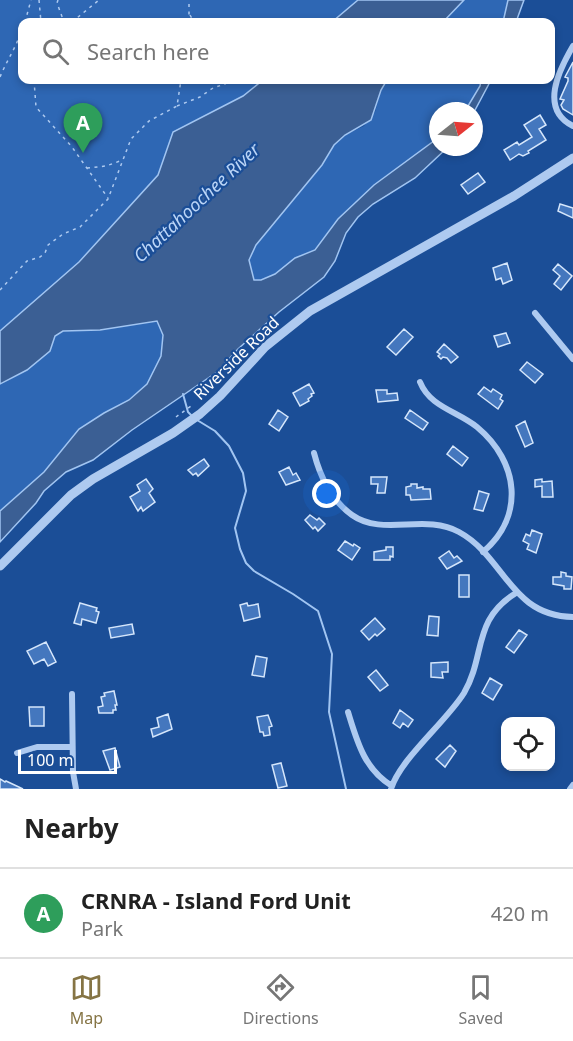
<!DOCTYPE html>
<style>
:root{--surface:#fff;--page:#f2f2f2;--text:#222;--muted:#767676;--line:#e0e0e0;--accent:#857444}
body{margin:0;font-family:"Noto Sans",sans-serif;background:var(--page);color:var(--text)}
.controls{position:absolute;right:18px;bottom:18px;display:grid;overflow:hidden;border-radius:12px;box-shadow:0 3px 9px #0003}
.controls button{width:54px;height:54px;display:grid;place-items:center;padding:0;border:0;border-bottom:2px solid var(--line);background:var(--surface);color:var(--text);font:30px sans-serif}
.compass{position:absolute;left:429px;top:102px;width:54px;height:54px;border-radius:50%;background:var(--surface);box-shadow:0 3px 9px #0003;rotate:73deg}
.scale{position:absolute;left:18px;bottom:15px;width:99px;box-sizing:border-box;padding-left:6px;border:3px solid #fff;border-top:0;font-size:16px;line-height:21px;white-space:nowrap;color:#fff;-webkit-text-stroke:4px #1b4e97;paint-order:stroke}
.you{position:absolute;left:327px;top:494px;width:21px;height:21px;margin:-15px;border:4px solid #fff;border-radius:50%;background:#1a73e8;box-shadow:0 0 0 9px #1a73e833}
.badge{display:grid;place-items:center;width:39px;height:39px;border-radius:50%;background:var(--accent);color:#fff;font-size:20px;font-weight:700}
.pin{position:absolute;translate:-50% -50px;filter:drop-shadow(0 2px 3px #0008)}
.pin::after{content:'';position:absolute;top:32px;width:21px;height:18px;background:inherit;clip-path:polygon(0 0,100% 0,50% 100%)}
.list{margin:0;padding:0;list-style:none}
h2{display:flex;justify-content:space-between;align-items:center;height:78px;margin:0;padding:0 24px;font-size:26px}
h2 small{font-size:20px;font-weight:400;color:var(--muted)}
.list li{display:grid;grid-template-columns:39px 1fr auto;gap:18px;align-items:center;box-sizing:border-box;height:90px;padding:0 24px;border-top:2px solid var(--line)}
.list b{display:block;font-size:22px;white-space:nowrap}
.list p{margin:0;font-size:20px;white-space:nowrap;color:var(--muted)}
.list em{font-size:20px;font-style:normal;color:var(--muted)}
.icon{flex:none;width:33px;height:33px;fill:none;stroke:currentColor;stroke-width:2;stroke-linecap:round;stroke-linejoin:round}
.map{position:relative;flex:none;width:573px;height:789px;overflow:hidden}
.search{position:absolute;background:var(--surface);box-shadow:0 3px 9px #0003;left:18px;right:18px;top:18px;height:66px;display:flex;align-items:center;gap:15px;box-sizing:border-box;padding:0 21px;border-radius:12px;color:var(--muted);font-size:22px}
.sheet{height:168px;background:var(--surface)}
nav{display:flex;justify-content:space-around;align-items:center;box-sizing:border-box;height:84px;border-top:2px solid var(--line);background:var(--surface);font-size:16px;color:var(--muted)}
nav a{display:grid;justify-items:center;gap:3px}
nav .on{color:var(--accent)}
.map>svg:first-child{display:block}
.green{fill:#2e67b4}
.water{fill:#3b5f94;stroke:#a1c5f2;stroke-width:1.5}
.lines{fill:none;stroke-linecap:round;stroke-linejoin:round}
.stream{stroke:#a1c5f2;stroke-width:2}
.building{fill:#4477be;stroke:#d5e6fb;stroke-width:1.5}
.path{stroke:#aecaf0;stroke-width:1.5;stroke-dasharray:3 4.5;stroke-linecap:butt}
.minor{stroke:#aecaf0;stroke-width:6}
.tertiary{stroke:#aecaf0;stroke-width:9}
.labels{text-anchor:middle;stroke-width:4.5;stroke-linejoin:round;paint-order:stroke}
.street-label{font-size:16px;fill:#fff;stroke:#1b4e97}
.water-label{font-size:18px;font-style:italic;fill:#bbd5f7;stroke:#1b4e97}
</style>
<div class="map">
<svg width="573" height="789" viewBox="0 0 573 789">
<rect width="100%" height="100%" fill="#1b4e97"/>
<path class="green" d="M0,0H358L332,22H22V80H263L243,96L173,132L158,175L79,262L0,331Z
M464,0H508L503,22H443Z
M387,80H481L480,86L465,111H438V138L374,185L338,219L315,250L295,258L275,274L261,280H254L249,260L256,245L322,165L334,145L345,135L364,126L375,112L381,90Z
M158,321L163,335L161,356L147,384L129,400L104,413L79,429L44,472L0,511V384L27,370L50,351L55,336L63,331L100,330Z"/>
<path class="water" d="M358,0H464L443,22H332Z
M508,0H524L516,22H503Z
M263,80H387L381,90L371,120L345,135L334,145L322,165L256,245L249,260L254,280H261L275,274L295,258L315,250L338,219L374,185L438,138V147H448L415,178L373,204L358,217L346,233L335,261L324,277L279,312L238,349L217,372L132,430L93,460L66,472L44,491L36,503L0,542V511L44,472L79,429L104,413L129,400L147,384L161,356L163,335L157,321L100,330L63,331L55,336L50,351L27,370L0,384V331L79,262L158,175L173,132L243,96Z
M481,80H491L474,112L465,111L480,86Z"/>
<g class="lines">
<path class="stream" d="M183,394L188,412L192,416
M197,420L215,431L229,446L243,473L246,491L235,528L240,549L246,563L254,571L293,594L318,611L332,654L329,712L346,789"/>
</g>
<path class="building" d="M573,62V115L563,109L561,105L564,100L560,99L568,81V78L565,77Z
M540,115L546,125L539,129L546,140L528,151L529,153L523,156L519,154L510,160L504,150L517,142L519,145L532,137L524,125Z
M478,173L485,182L468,194L461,185Z
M560,204L573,208V218L558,211Z
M507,263L512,280L503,284L501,278L496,280L493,268Z
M558,264L572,276L561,290L554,284L560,276L553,270Z
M404,329L413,337L396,355L387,347Z
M506,333L510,343L498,347L494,336Z
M444,344L458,357L451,363L447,358L443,357L441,359L438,356L440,354L437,352Z
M527,362L543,374L535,383L520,370Z
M309,384L314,393L311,394L312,396L308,399L309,401L300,406L293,393Z
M484,387L491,392L493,389L502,395L500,399L503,401L498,409L478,394Z
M376,390H387V394L397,393L398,400L378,402Z
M278,410L288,417L279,431L269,424Z
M410,410L428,423L423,430L405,418Z
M525,421L533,443L525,447L516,426Z
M453,446L468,458L462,466L447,454Z
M204,459L209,466L198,476L196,473L193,475L188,470Z
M289,467L293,475L296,473L300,480L286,485L279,472Z
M371,477H387L385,493H377L378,484H371Z
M146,479L153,489L149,493L155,502L143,511L141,507L138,511L130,497L140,491L137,485Z
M542,479V482L552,481L553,497H542V486L535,487V480Z
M411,484H417V488L423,487V489H430L431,499L411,500L410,495H406V487L411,486Z
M479,491L489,494L483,511L474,509Z
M310,515L317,520L319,518L325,524L318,531L315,527L313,529L305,520Z
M532,530L542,534L536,553L527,549L529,544L523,541L526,534L530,536Z
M345,541L353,546L354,544L360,548L352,560L338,550Z
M386,547H393V557L390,556V560H374V552L386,550Z
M449,551L454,558L457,556L462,561L447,569L439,558Z
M561,572L566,573V576L572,577L571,589H564V586L553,584V577H561Z
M459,575H469V597H459Z
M80,603L97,608L96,611L99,612L96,623L82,619L81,625L74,623Z
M247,603L248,606L258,604L260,617L244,621L240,605Z
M429,616L439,617L438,636L427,635Z
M375,618L385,629L377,636L375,634L369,640L361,631Z
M132,624L134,634L111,638L109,628Z
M519,630L527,635L514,653L506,647Z
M46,642L56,662L48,666L44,659L34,664L27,651Z
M256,656L267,658L264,677L252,675Z
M448,662V672H442L443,678L431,677V663Z
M376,670L388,685L380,691L368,677Z
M490,678L502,685L493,700L482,693Z
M114,691L117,705H115L116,710H113V713H99L98,707L103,706L101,697L105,696L104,693Z
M29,707H44V726H30Z
M400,710L413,720L408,727L403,723L400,728L393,723Z
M168,714L172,729L153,737L151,729L159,727L157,718Z
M268,715L272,726L269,727L270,735L264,736L263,732H260L257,717Z
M450,745L456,751L445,767L436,759Z
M115,748L120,767L110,770L103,751Z
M281,763L287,786L278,788L272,765Z
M0,779L5,782L6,781L23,789H0Z"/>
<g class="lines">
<path class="path" d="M39,0L41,22
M58,0L57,3L64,22
M190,15L194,22
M25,22L31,0
M72,22L99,0
M189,22V0
M0,77C7,60 17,46 22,29
M34,80L36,107L72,147L108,198
M177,106L200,97L213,88L225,84L229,80
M87,168L106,166L120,161
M0,290L27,261L40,257L45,253L48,245L63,234L80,227L108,199L131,139L149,121L177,106L181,80
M176,417L191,406"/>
<path class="minor" d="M573,46C559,70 539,109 573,126
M535,313L573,359
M420,382C430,407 457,411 477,427C519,462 525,516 483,552
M314,453C320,476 331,500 352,515C383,537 425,513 459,532C505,557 510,616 573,617
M72,694L73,772L76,789
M348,712C357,741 364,769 392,786
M17,753L37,747H72
M391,789C400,759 446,722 464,693C486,655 472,620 516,593
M570,789L573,785"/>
<path class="tertiary" d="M0,566L71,495L93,479L173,433L200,414L220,396L265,347L310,311L514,196L573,158"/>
</g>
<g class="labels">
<g class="street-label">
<text transform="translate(236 358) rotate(-44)" y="6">Riverside Road</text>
</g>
<g class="water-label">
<text transform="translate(197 203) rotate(-43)" y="6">Chattahoochee River</text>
</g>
</g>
</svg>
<div class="controls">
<button><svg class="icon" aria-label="locate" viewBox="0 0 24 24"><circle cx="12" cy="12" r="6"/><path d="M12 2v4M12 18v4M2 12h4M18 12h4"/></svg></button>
</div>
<svg class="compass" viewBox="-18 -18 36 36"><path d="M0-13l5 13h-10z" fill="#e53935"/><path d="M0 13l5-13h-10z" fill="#767676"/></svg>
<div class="scale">100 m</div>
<div class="you"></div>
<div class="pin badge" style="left:83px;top:153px;background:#2e9e5b">A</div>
<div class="search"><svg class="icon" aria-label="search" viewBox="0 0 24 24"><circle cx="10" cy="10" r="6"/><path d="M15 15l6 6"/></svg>Search here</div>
</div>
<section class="sheet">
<h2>Nearby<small></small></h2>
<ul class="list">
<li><span class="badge" style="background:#2e9e5b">A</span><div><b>CRNRA - Island Ford Unit</b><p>Park</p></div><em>420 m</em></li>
</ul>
</section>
<nav>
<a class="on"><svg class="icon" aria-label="map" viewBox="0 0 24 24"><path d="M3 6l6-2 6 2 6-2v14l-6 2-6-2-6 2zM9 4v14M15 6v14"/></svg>Map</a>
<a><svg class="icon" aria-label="directions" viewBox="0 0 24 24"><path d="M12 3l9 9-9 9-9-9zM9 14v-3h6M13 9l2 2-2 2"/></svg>Directions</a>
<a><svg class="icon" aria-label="saved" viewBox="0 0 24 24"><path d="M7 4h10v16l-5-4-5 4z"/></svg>Saved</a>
</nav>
